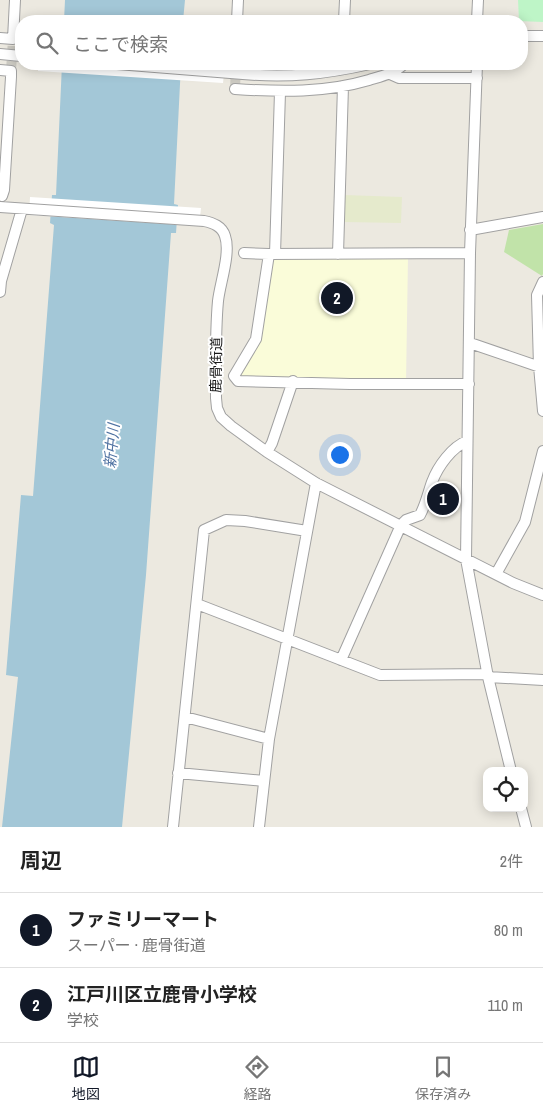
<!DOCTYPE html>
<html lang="ja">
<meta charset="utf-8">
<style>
:root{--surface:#fff;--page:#f2f2f2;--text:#222;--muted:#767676;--line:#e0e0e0;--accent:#111827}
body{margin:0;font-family:"Archivo Narrow","Noto Sans JP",sans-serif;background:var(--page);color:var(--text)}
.controls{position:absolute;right:15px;bottom:15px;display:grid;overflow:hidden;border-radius:10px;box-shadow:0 2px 12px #0003}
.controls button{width:45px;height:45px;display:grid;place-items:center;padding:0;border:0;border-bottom:1px solid var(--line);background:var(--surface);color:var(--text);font:25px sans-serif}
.you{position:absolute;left:339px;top:454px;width:18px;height:18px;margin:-12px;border:4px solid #fff;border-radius:50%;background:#1a73e8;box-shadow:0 0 0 8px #1a73e833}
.badge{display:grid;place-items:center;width:32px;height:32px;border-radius:50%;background:var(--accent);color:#fff;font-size:16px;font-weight:700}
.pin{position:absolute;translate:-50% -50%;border:2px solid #fff;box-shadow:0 1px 5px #0006}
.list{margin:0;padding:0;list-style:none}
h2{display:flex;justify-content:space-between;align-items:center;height:65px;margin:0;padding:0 20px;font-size:21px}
h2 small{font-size:16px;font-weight:400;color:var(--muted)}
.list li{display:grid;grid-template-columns:32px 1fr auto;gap:15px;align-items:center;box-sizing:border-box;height:75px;padding:0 20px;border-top:1px solid var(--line)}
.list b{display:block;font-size:19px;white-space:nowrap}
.list p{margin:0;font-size:16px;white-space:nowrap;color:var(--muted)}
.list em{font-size:16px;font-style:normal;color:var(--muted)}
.icon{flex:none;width:28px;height:28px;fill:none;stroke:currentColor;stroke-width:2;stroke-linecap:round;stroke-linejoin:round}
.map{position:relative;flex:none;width:543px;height:827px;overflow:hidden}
.search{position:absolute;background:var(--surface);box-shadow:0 2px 12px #0003;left:15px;right:15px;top:15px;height:55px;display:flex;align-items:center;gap:12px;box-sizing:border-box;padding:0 18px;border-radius:20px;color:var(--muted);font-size:19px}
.sheet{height:215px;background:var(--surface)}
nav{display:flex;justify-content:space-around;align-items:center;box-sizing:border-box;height:70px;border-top:1px solid var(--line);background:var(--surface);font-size:14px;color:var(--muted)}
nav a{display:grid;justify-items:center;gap:2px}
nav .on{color:var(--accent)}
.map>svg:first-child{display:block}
.education{fill:#fafcd9}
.farmland{fill:#e5eacc}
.grass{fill:#c1e3a9}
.park{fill:#bef5c7}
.water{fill:#a3c7d7}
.pier{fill:#fff}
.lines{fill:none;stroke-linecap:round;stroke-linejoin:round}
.minor-tunnel{stroke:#cccac2;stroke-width:10;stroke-dasharray:10 5;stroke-linecap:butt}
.minor-casing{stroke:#a1a1a1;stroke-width:12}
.minor{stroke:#fff;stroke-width:10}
.minor-bridge-casing{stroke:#a1a1a1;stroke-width:12;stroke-linecap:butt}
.minor-bridge{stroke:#fff;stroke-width:10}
.labels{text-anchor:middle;stroke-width:4;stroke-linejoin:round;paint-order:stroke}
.street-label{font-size:14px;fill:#1a1a1a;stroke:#fff}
.water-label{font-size:15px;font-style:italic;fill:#4f72a2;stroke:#fff}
</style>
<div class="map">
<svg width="543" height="827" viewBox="0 0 543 827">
<rect width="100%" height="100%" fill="#ece9e0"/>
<path class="education" d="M408,257L406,382L339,381L331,378L241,377L240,375L261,338L272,259Z"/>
<path class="farmland" d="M344,195L402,197L401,223L344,222Z"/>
<path class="grass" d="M543,224V274L542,276L504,252L509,230Z"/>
<path class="park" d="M518,0H543V22L519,21Z"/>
<path class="water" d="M65,0H185L183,21H64Z
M62,64H181L174,204L178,205L176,233H171L146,575L122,827H2L18,677L6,675L21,495L33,496L54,225L50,223L52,195H56Z"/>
<path class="pier" d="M38,64H225L223,83L38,71Z
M30,197L201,208L199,226L29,215Z"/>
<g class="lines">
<path class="minor-tunnel" d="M11,71L13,39
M235,89L236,64"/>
<g class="minor-casing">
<path id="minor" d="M237,21L238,0
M344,21L345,0
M477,21L478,0
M522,36H543
M0,38L13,39L15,0
M0,54L21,56
M477,64L470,253L466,559L488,677L511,771
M0,70L11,71V77L4,190L2,196L0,195
M243,74C289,78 325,74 370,64
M390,74L399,78H477
M235,89C281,92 325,93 369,80C382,76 395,73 404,64
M0,207L204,221C213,223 222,226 225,236C231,253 220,283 218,301C215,334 216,366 216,398L217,408L221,417L231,426L267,452L316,483L513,583L543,595
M470,230L543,217
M244,253L269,254
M275,254L280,92
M338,254L343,86
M543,282L537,295L539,366L543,411
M0,292L1,281L22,209
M470,343L543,368
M469,384H350L238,381L234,376L256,339L269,254L470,253
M267,452L272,443L293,381
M496,574L525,522L543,451
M197,604L380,675L488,674
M341,660L401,525L406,520L420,515C426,504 428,493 432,482C438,466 452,447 467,441
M488,677L543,680
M185,717L269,739
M178,773L264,781
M521,808L526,827
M173,827L204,530L226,520L245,521L307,531
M259,827L269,739L316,483"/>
</g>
<use href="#minor" class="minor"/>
<g class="minor-bridge-casing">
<path id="minor-bridge" d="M117,64L243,74"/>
</g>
<use href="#minor-bridge" class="minor-bridge"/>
</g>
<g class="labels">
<g class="street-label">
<text transform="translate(216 365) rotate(-89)" y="5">鹿骨街道</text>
</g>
<g class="water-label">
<text transform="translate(112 446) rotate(-85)" y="5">新中川</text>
</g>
</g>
</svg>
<div class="controls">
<button><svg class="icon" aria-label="locate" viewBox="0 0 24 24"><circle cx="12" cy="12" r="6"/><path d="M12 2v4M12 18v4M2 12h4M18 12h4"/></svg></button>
</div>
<div class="you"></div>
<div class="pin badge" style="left:443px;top:499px">1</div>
<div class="pin badge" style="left:337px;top:298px">2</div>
<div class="search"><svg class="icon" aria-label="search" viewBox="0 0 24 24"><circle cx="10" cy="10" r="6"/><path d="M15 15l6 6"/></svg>ここで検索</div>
</div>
<section class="sheet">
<h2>周辺<small>2件</small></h2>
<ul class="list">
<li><span class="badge">1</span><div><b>ファミリーマート</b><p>スーパー · 鹿骨街道</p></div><em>80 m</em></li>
<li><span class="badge">2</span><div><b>江戸川区立鹿骨小学校</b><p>学校</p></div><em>110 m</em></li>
</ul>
</section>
<nav>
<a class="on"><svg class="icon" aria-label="map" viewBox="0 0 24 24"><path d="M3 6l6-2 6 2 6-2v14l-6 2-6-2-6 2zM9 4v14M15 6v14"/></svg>地図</a>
<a><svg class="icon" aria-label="directions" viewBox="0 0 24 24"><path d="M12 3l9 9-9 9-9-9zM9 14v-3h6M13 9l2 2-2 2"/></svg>経路</a>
<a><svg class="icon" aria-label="saved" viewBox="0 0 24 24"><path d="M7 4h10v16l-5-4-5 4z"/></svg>保存済み</a>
</nav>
